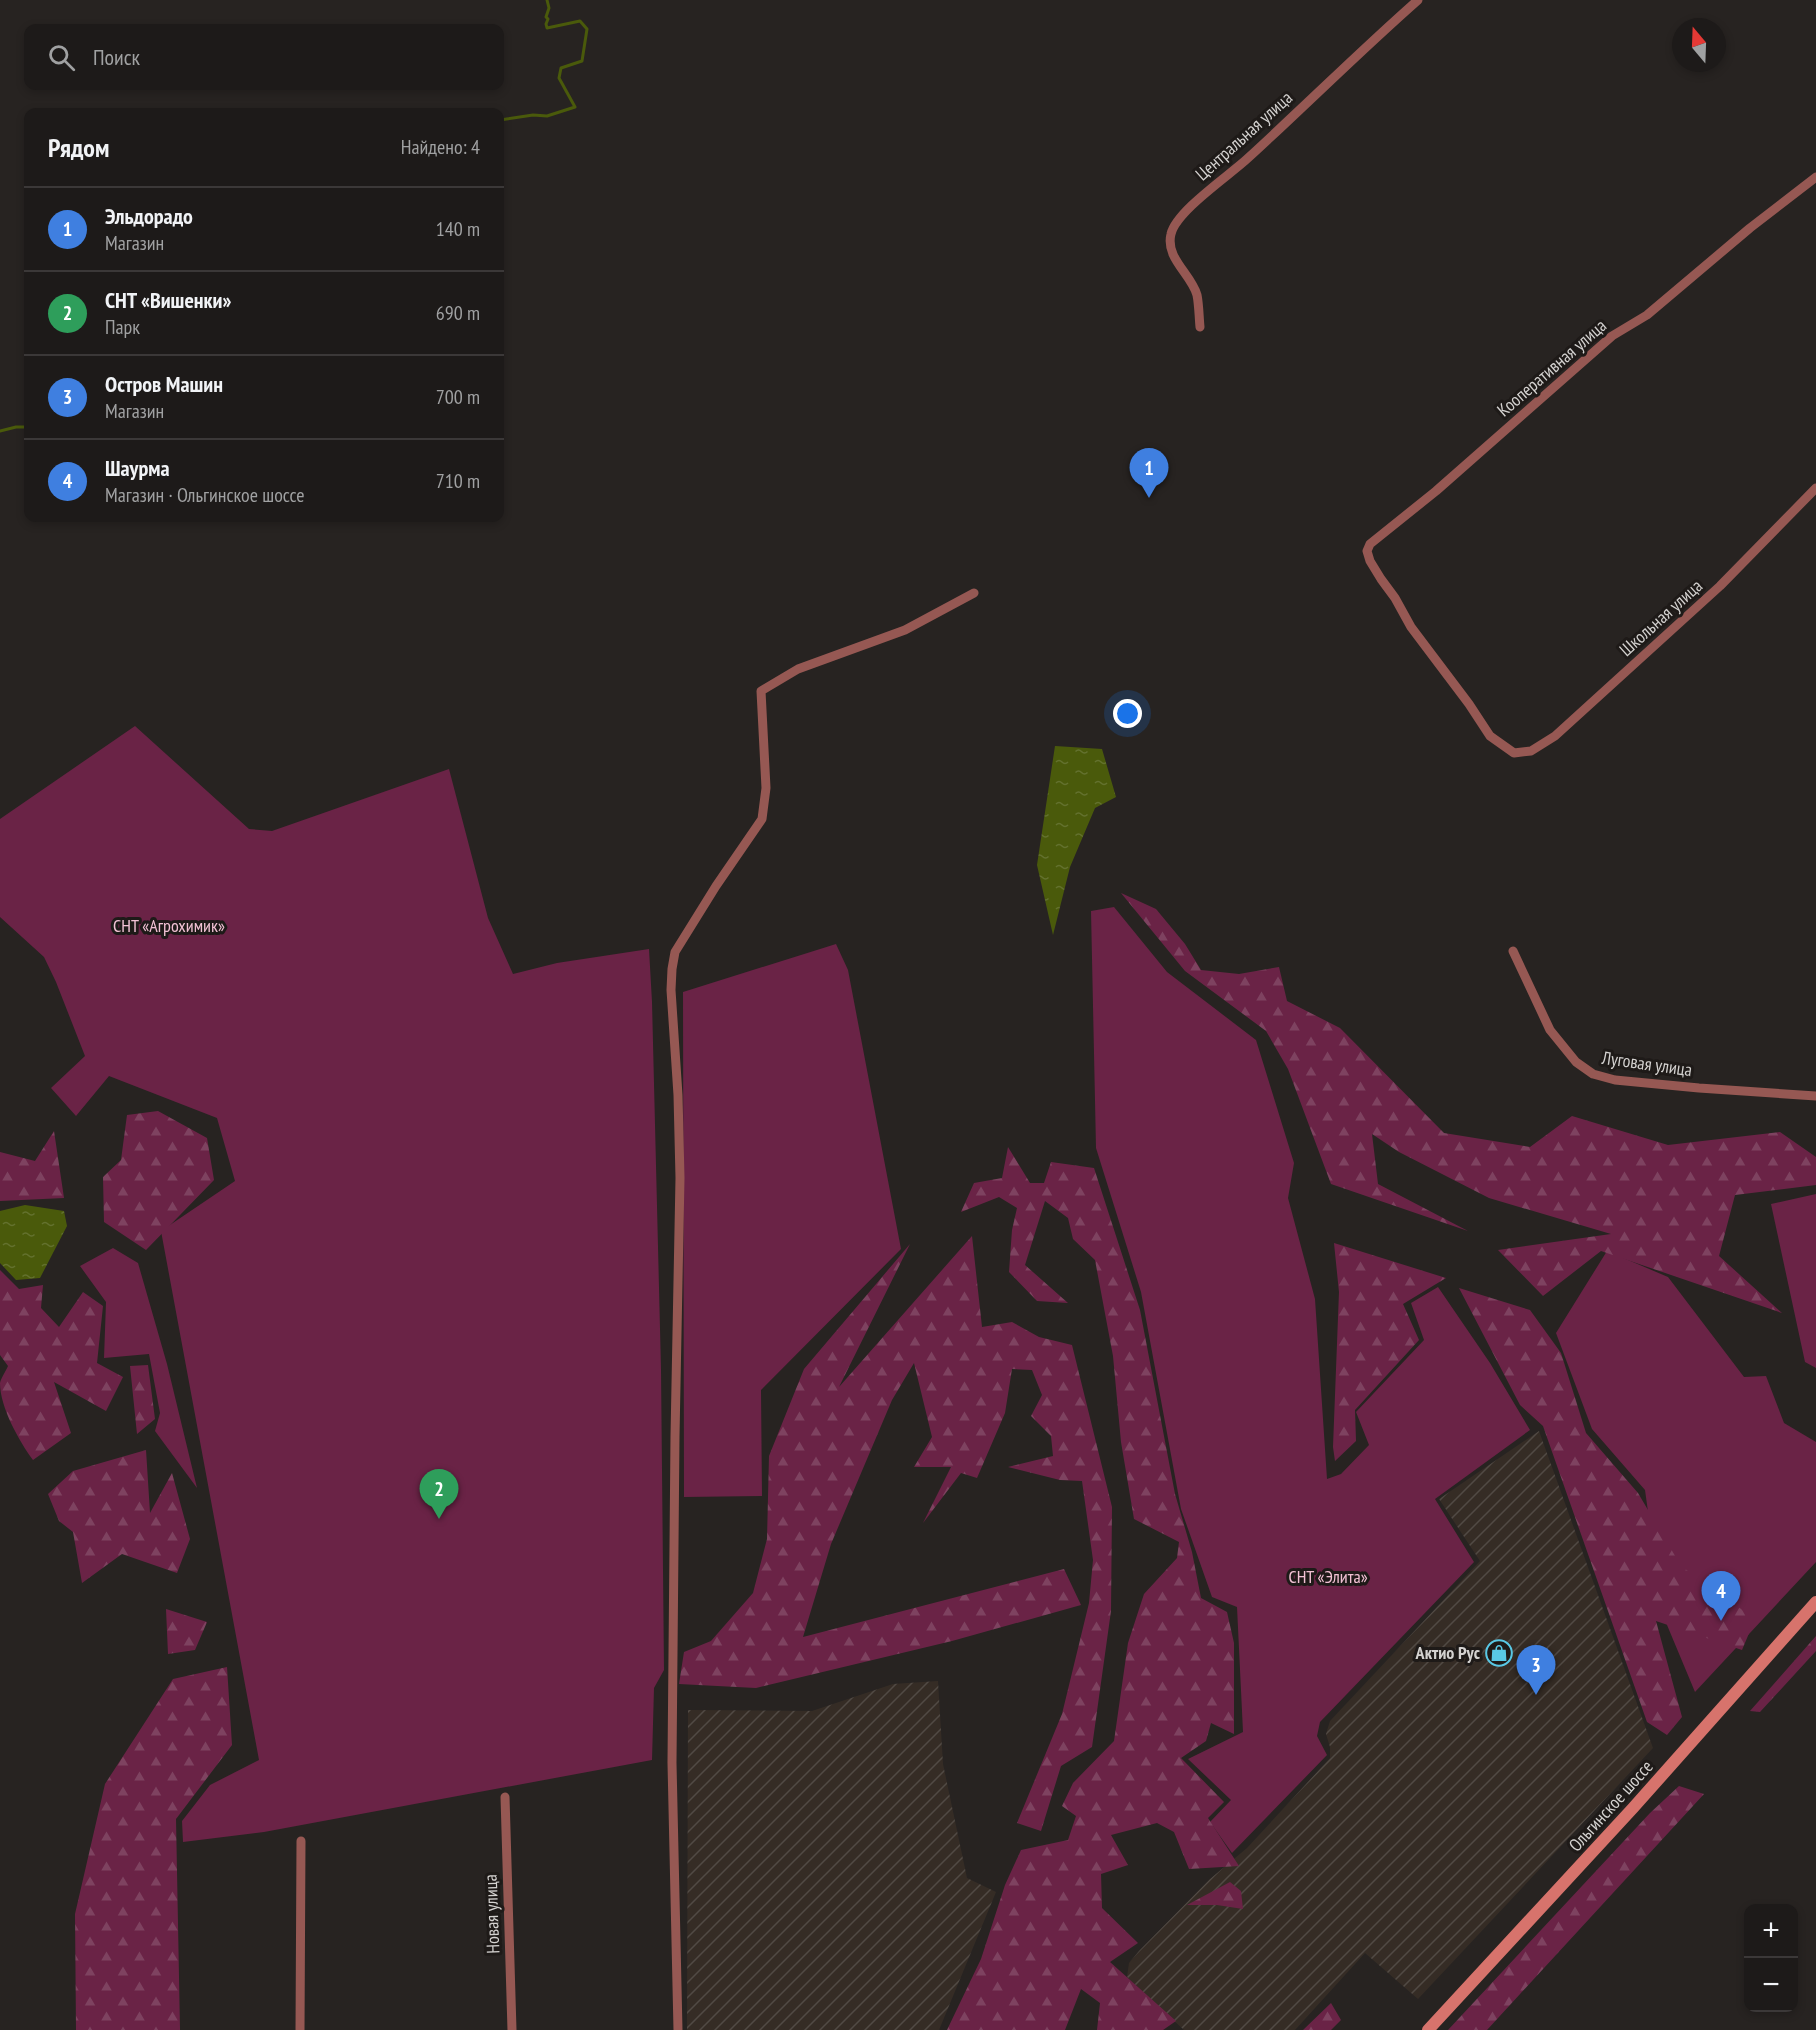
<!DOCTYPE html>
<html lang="ru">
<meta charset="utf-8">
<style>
:root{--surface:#1d1a19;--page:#2a2726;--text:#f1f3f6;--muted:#a0a1a2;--line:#3b3838;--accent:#59c8e5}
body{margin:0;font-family:"PT Sans Narrow",sans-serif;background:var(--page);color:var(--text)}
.controls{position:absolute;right:18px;bottom:18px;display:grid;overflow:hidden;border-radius:12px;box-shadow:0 3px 9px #0003}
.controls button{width:54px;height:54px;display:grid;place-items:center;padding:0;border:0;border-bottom:2px solid var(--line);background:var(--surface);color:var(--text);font:30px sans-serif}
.compass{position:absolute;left:1672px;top:18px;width:54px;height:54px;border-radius:50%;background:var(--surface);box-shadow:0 3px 9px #0003;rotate:341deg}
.you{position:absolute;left:1128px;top:714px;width:21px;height:21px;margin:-15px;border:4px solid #fff;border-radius:50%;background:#1a73e8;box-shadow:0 0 0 9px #1a73e833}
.badge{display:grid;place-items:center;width:39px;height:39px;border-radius:50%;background:var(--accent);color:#fff;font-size:20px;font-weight:700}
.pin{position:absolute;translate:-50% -50px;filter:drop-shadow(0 2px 3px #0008)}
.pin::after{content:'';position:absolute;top:32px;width:21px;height:18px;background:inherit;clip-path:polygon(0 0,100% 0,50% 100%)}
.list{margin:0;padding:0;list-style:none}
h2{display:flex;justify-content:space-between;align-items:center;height:78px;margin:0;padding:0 24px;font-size:26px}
h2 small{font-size:20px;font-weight:400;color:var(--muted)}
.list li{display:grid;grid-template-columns:39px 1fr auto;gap:18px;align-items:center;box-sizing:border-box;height:84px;padding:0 24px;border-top:2px solid var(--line)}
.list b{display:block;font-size:22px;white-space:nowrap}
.list p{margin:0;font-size:20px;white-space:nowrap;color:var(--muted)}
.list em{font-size:20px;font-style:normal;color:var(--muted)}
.icon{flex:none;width:33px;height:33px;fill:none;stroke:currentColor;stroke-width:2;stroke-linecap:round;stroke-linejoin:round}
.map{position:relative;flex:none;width:1816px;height:2030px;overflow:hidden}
.search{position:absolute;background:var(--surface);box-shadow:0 3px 9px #0003;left:24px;top:24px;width:480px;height:66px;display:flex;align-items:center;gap:15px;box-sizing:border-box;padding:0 21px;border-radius:12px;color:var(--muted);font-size:22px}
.panel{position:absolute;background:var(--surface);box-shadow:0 3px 9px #0003;left:24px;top:108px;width:480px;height:414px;border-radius:12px}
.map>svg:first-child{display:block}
.industrial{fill:url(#industrial-furrows)}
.green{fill:#6a2346}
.forest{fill:url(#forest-firs)}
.water{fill:url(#water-ripples)}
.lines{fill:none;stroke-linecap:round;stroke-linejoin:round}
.stream{stroke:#4a5a0b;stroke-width:3}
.minor{stroke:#965853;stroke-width:9}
.secondary{stroke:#d7736c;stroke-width:12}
.labels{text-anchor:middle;stroke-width:6;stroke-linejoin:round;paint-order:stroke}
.street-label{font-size:18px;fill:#d4d2d0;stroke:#1e1a18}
.park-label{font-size:18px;fill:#f2c1d4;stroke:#1e1a18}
.poi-label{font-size:18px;font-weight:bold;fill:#d4d2d0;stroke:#1e1a18;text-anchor:end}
</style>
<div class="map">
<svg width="1816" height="2030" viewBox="0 0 1816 2030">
<defs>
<pattern id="industrial-furrows" width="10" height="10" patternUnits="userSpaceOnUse" patternTransform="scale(1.5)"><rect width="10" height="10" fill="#352c25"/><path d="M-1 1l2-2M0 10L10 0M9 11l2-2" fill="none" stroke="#514a44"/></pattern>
<pattern id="forest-firs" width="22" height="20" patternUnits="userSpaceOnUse" patternTransform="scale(1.5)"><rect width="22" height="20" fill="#6a2346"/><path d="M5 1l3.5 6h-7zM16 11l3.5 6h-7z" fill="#7e4260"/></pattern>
<pattern id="water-ripples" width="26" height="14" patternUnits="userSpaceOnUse" patternTransform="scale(1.5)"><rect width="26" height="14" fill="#4a5a0b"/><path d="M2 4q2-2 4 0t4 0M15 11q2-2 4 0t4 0" fill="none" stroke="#63712e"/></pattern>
</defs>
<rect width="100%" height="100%" fill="#272321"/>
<path class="industrial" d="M1539,1431L1653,1748L1418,1999L1365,1953L1295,2030H1184L1127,1977L1129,1963L1139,1951L1210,1879L1247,1848L1330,1758V1747L1326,1734L1330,1721L1480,1561L1439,1499Z
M938,1681L943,1764L967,1878L996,1892L939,2030H687L688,1710L812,1711L893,1684Z"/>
<path class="green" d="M135,726L249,829L272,831L449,769L488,918L513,974L557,963L649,949L652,1002L661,1369L664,1670L654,1688L652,1760L264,1832L183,1842L182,1821L210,1785L259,1760L161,1231L235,1181L217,1118L109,1076L76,1116L51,1088L85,1056L56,982L44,957L0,917V819Z
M1114,907L1167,972L1256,1040L1294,1163L1288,1198L1315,1299L1327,1479L1341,1474L1369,1445L1356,1412L1424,1340L1411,1303L1438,1287L1490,1363L1530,1430L1435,1499L1474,1562L1320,1722L1317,1736L1327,1755L1232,1853L1210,1822L1231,1800L1188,1759L1243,1732L1237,1607L1212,1597L1181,1509L1141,1292L1096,1148L1091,911Z
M836,944L848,970L901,1249L761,1390L762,1496L684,1497L683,992Z
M1816,1194V1368L1805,1362L1771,1204Z
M113,1248L138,1263L167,1364L197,1488L155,1431L160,1413L149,1354L104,1358L106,1302L80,1266Z
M1607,1251L1668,1277L1744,1377L1766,1376L1784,1423L1816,1442V1562L1695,1692L1662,1613L1645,1490L1592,1429L1556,1333Z"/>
<path class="forest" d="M1121,893L1156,909L1185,944L1201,970L1239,974L1279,967L1287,1001L1340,1028L1444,1133L1530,1147L1572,1116L1668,1145L1780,1132L1816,1157V1185L1735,1195L1719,1256L1782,1313L1601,1251L1543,1296L1498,1250L1611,1234L1489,1198L1399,1152L1372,1134L1378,1184L1468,1231L1331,1184L1288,1069L1266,1031L1185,971Z
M158,1111L207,1138L214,1180L146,1250L104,1222L103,1177L121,1160L127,1115Z
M54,1131L64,1198L0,1201V1152L35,1161Z
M1008,1147L1030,1183H1044L1051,1162L1094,1168L1140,1310L1175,1494L1192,1552L1201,1598L1227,1612L1234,1643V1734L1211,1723L1206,1741L1181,1758L1224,1802L1208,1818L1239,1866L1189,1869L1174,1832L1157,1823L1111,1835L1128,1865L1101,1874L1102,1908L1138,1943L1110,1962L1176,2021L1163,2030H1097L1100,2003L1081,1989L1065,2030H947L981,1959L1005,1885L1021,1850L1068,1840L1076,1816L1062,1806L1073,1783L1114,1741L1128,1643L1144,1594L1177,1558L1179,1542L1134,1519L1121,1442L1113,1356L1095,1260L1073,1239L1068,1218L1045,1201L1025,1265L1068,1303L1037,1301L1009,1272L1012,1230L1017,1208L999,1197L961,1212L974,1183L1002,1178Z
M972,1236L982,1327L1012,1322L1039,1337L1072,1345L1112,1507L1111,1611L1092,1747L1061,1766L1041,1831L1017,1823L1062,1714L1089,1603L1093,1560L1082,1481L1060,1480L1008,1467L1053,1456L1051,1436L1031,1416L1042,1395L1032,1370L1012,1369L1005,1413L977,1478L961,1473L923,1523L951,1467H914L932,1437L914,1363L892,1400L831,1544L803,1637L1064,1569L1081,1605L952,1641L756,1688L679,1684L684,1652L711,1641L753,1593L767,1539L769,1456L804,1369L910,1244L839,1387Z
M1334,1243L1446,1278L1403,1304L1419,1340L1355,1410L1356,1441L1335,1461L1333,1447L1339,1292Z
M0,1270L19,1289L43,1285L41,1308L59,1327L83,1292L103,1306L97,1363L123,1377L106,1411L54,1382L71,1433L33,1460C19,1441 0,1407 0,1383C1,1378 6,1371 8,1366L0,1355Z
M1459,1288L1530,1310L1561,1353L1586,1433L1638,1493L1681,1566L1755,1619L1742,1650L1656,1621L1682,1717L1667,1735L1647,1722L1543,1426L1520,1405Z
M148,1365L155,1419L137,1434L130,1366Z
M146,1450L150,1513L172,1473L190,1539L177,1573L122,1554L82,1583L73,1532L59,1521L48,1494L73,1471Z
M166,1609L207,1622L195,1650L168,1654Z
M1816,1636V1651L1760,1712L1750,1711Z
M227,1667L232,1745L176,1819L180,2030H76L75,1914L105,1784L173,1679Z
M1679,1786L1704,1794L1487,2030H1448L1650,1813Z
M1230,1882L1241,1891L1243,1909L1217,1905H1187Z
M1331,2003L1341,2020L1331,2030H1303Z"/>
<path class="water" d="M1055,746L1102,749L1116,797L1095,808L1070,867L1053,935L1037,865Z
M25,1205L64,1211L67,1226L40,1278L16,1280L0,1263V1211Z"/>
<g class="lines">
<path class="stream" d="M500,120L533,115L547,116L575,107L559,78L561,68L582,61L587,29L580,21L547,28L546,24L548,19L546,17L549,8L547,0
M0,431L16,427H28"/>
<path class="minor" d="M1816,177L1750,228L1647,315L1612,336L1436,491L1370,544L1367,551L1370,561L1381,579L1395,598L1411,627L1469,704L1490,736L1514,753L1531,751L1555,736L1720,586L1816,488
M1200,327C1199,317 1199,305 1197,295C1191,274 1165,258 1171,234C1176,211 1230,175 1248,158C1305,106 1360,51 1418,0
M1513,951L1550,1030L1576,1062L1593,1074L1615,1080L1699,1088L1816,1096
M505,1797L512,2030
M300,2030L301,1841
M678,2030L672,1763L675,1436L680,1178L678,1095L671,990L672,969L675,952L716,886L762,819L766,788L761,691L798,669L905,630L974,593"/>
<path class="secondary" d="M1428,2030L1633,1808L1816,1602"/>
</g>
<defs>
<g id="shop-ring" transform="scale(1.35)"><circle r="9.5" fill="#1e1a18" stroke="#59c8e5" stroke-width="1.5"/><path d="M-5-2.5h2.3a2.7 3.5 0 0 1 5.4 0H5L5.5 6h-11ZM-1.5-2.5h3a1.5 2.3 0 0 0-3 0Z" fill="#59c8e5"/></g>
</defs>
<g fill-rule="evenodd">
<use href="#shop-ring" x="1499" y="1653"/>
</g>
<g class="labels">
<g class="street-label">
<text transform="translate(1244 136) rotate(-42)" y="6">Центральная улица</text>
<text transform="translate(1552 368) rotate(-41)" y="6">Кооперативная улица</text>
<text transform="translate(1661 618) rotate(-42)" y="6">Школьная улица</text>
<text transform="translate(1647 1064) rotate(8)" y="6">Луговая улица</text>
<text transform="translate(1611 1806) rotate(-48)" y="6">Ольгинское шоссе</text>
<text transform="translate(492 1914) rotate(-92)" y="6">Новая улица</text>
</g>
<g class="park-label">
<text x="169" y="932">СНТ «Агрохимик»</text>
<text x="1328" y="1583">СНТ «Элита»</text>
</g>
<g class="poi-label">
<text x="1480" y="1659">Актио Рус</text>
</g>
</g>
</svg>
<div class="controls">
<button>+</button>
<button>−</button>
</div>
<svg class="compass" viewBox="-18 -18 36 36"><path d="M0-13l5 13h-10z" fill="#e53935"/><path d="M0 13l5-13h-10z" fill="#a0a1a2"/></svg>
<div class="you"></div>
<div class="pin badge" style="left:1149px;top:498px;background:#3f7fe0">1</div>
<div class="pin badge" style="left:439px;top:1519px;background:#2e9e5b">2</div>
<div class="pin badge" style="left:1536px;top:1695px;background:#3f7fe0">3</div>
<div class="pin badge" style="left:1721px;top:1621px;background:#3f7fe0">4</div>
<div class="search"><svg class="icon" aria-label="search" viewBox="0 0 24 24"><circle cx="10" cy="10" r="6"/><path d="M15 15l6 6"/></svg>Поиск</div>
<section class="panel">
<h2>Рядом<small>Найдено: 4</small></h2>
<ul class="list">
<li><span class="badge" style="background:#3f7fe0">1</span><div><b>Эльдорадо</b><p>Магазин</p></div><em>140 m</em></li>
<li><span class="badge" style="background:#2e9e5b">2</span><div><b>СНТ «Вишенки»</b><p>Парк</p></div><em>690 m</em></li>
<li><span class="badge" style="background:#3f7fe0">3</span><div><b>Остров Машин</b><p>Магазин</p></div><em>700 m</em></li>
<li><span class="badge" style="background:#3f7fe0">4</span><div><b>Шаурма</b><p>Магазин · Ольгинское шоссе</p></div><em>710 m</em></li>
</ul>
</section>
</div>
